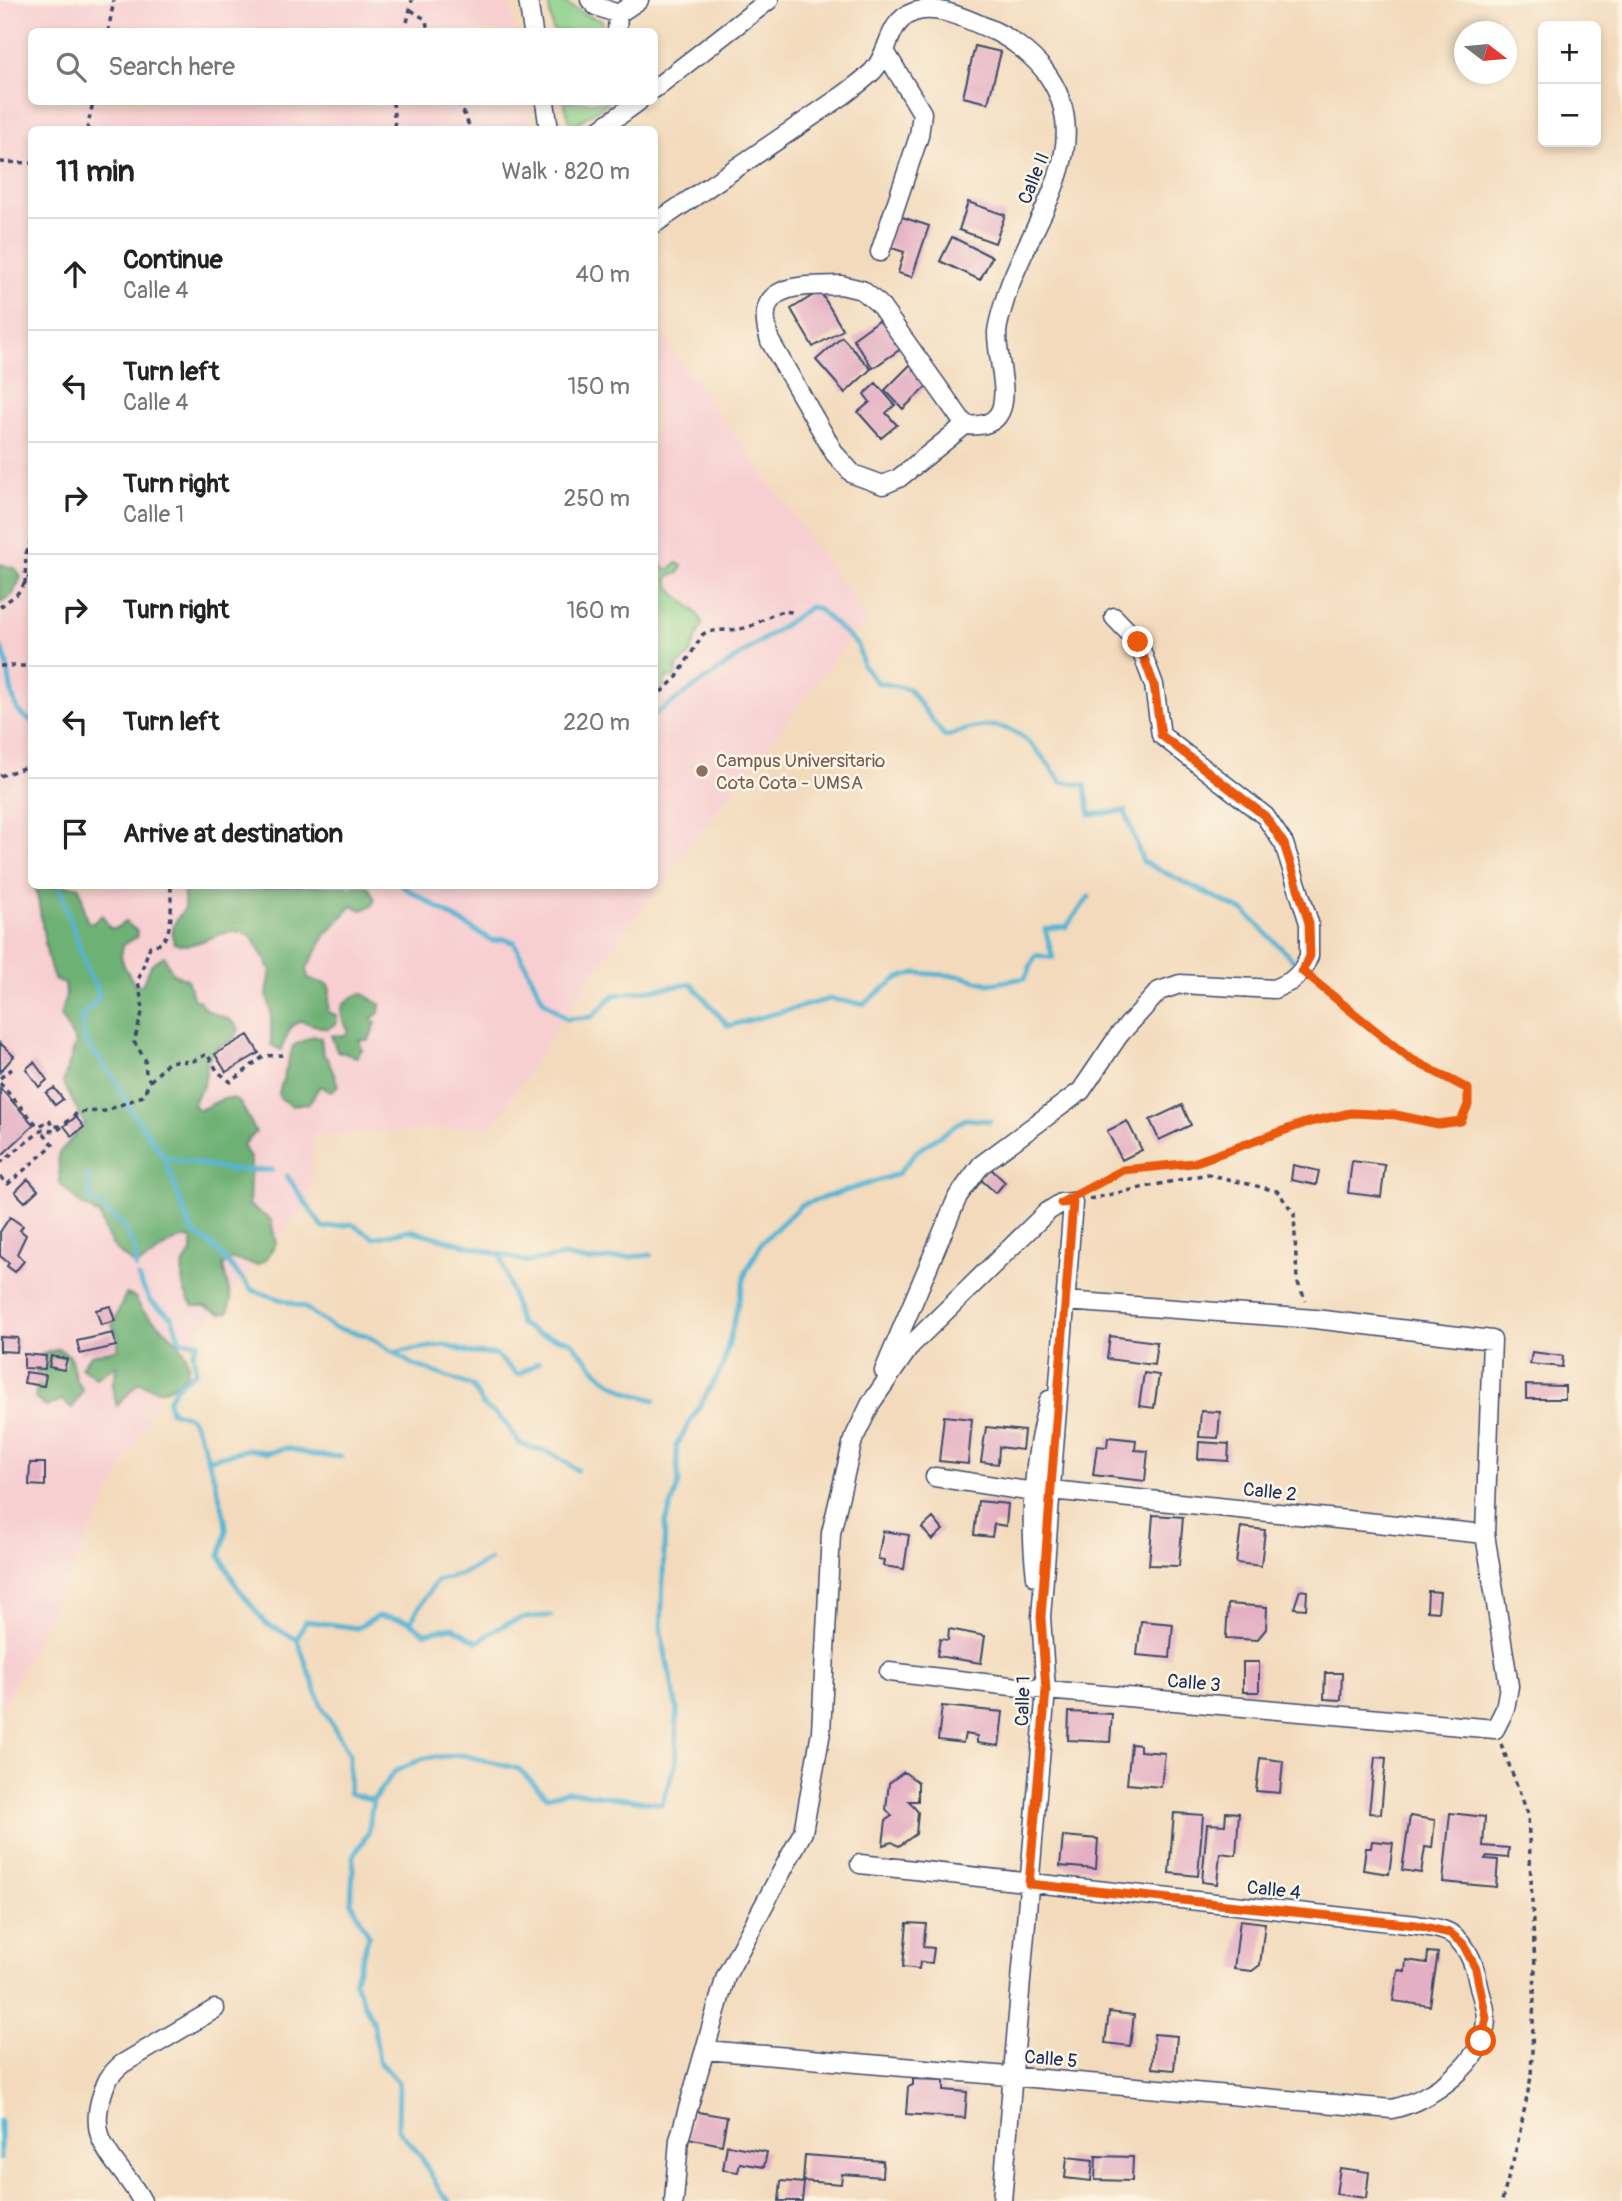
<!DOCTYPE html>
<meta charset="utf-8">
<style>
:root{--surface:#fff;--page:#f2f2f2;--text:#222;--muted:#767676;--line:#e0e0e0}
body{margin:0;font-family:Pangolin,sans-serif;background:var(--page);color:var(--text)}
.controls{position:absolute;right:21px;top:21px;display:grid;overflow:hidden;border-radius:10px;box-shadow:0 4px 10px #0003}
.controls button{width:63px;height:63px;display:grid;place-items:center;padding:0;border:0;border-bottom:2px solid var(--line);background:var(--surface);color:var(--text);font:35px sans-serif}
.compass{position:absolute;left:1454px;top:21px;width:63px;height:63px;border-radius:50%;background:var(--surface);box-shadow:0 4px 10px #0003;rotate:106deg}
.stop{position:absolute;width:21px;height:21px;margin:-16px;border:5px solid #ea580c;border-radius:50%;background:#fff}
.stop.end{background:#ea580c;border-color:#fff;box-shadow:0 2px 7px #0008}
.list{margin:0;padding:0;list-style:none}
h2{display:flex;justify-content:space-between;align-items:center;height:91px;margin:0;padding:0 28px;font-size:30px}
h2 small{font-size:23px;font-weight:400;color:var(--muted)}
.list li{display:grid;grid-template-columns:46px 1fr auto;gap:21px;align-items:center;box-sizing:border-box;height:112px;padding:0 28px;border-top:2px solid var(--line)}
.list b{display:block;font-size:26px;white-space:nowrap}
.list p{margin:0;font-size:23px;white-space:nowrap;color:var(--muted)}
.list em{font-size:23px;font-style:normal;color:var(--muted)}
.icon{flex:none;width:38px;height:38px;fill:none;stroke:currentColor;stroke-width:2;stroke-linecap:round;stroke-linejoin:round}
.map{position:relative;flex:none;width:1622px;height:2201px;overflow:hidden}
.search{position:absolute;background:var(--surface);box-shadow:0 4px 10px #0003;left:28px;top:28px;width:630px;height:77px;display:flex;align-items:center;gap:18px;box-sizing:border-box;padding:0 24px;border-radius:10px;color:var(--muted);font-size:26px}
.panel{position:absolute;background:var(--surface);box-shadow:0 4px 10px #0003;left:28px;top:126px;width:630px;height:763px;border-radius:10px}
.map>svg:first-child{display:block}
.built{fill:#f7cfd1}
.green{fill:#88ce88;stroke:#527e73;stroke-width:2}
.forest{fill:#6eb174;stroke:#447069;stroke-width:2}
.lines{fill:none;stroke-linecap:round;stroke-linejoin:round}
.stream{stroke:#54b4d3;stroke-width:5}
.building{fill:#e4afc2}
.street-casing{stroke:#3b496c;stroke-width:21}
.path{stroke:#3b496c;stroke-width:3.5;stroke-dasharray:5 5;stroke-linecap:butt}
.street{stroke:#fff;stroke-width:18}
.route{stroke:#ea580c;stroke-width:9}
.education-dot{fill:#8d6e63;stroke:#fcf5e5;stroke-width:2.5}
.labels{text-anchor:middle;stroke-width:5;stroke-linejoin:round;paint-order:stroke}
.street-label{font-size:19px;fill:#1b2f5e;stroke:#fcf5e5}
.education-label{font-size:19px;fill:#785e54;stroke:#fcf5e5;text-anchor:start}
</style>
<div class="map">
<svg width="1622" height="2201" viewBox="0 0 1622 2201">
<rect width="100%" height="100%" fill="#fcf5e5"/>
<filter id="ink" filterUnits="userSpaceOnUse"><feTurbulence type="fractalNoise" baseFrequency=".0143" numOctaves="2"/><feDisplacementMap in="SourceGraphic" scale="14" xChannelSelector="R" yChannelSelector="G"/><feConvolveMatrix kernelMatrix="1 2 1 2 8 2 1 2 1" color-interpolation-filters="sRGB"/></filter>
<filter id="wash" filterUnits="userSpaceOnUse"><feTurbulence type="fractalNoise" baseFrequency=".00686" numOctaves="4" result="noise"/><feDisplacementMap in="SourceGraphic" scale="28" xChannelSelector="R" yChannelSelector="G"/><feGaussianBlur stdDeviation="1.57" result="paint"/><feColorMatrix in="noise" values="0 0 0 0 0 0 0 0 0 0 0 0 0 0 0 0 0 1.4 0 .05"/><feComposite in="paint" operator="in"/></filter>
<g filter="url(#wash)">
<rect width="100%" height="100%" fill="#f3dabc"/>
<path class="built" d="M0,0H510L515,31L32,32V102H526L531,129L32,130V886H654L655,325L869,621L851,637L596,969L492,1127L313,1136L311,1199L180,1353L0,1714Z"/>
<path class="green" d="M548,0C570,0 581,17 602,20L603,31H553Z
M564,102H609L571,127Z
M655,561L668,570L677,563L682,566L679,573L668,576C665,597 697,603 702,624L689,656L677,666L675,678L666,677L663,688L655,693Z"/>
<path class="forest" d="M0,564L16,569L21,577L13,594L0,603Z
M35,886H78C86,900 81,911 88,922L93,923L102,915L110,928L115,929L125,922L137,931V937L123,945L121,956L124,966L135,985H142L152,964L164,956L173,974L187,979L194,1000H199C207,1018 228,1012 239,1029C235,1043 224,1041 215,1050C204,1060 208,1074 203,1086C200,1094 194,1096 193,1105L200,1110L224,1098L235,1099L241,1104L256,1132L243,1145L251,1160L249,1205L271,1220L276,1243L266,1260L258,1265L232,1259L223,1266L231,1299L228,1312L221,1314L205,1306H194C180,1292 177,1266 192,1252V1239C172,1233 155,1260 136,1265C115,1253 106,1239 100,1216L77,1201L60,1183L58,1154L85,1124L63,1083L76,1042L60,1016L66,995L65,984L54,979C43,950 43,916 35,886Z
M183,886H248L265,889L288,886H368L375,899L372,906L362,910L352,906L326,934L306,970L308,978L328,985L330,990L328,1012L336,1015L337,1023L327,1029L301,1021L291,1026L281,1050L271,1045V1012L267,994L271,970L251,936C224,920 200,953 174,943C169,929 177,918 185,908Z
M362,993L380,1004L379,1013L371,1019L376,1023L369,1040H359L362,1049L357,1057L337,1051L331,1035L346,1036L348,1029C334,1010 343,1000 362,993Z
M313,1036L321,1038L323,1055L328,1059L338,1085L331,1092L320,1086L308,1105L304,1103L292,1106L280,1098L279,1093L293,1046Z
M126,1294L135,1297C138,1301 140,1309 144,1312C161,1328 194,1346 187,1374C167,1393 161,1395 139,1382L117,1406L112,1387L117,1365L96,1378L81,1367L91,1355L118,1349V1336L112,1325Z
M59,1349L70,1356L76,1380L83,1390L72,1408L61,1400L47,1407L35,1398L38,1382L36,1364L42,1354Z"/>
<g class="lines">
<path class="stream" d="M0,646C14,667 4,711 32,721
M654,715L810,607L817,608L858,645L863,665L876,682L909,689L945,737C1006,711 1027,733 1061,782L1085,785L1090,815L1125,811L1143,862L1245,912L1298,965
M59,886L88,972L99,993L97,1000L81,1017L85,1042L115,1079L127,1104L164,1157L192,1232L213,1246L252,1290L304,1307L334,1328L366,1335L412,1364L472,1386L483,1405L504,1421L520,1444L553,1454L577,1470
M402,886L493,941L504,939L514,942L543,1000L567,1019L592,1017L614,995L692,984L728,1026L830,999L863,1004L898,978L916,973L960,976L989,984L1025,978L1036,955L1053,958L1045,929L1066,927L1089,897
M164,1157L229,1170H272
M88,1175L89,1197L123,1225L135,1249L136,1268
M287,1176L323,1228L352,1224L374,1238L410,1230L528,1262L564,1256L587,1261L651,1255
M501,1256L520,1324L539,1334L570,1341L602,1376L627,1392L655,1400
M138,1277L150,1301L172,1317L180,1341L198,1342L193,1353L196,1371L176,1387L168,1401L171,1411C178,1414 186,1414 191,1419C201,1430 226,1513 226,1529C226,1538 222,1548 220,1556L236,1585L265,1623L297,1639L322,1707L349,1753V1793L373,1800L394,1772L424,1758L463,1755L519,1769L547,1797L567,1791L662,1804L676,1762L677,1709L661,1632L665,1524L679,1483L676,1446L723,1366L746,1272L762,1242L801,1205L898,1174L917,1151L965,1119L990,1121
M396,1352L444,1345L471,1353L495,1354L518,1375L539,1362
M207,1460L249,1449L268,1453L287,1448L312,1455L341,1457
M410,1622L436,1581L462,1574L490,1560
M297,1639L306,1621L357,1628L378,1616L407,1620L425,1633L453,1627L477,1642C504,1623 518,1616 551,1616
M373,1800L368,1833L354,1855L351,1901L369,1936L354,1981L374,2025L379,2061L399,2083L398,2129L420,2155L440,2191L450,2201
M0,2121V2159"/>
</g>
<g id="blocks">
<path class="building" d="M975,46L1001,52L988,103L963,97Z
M968,202L1005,215L995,243L959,230Z
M896,215L929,226L912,277L898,273L904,252L886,246Z
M952,237L992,257L980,280L940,261Z
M820,291L843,330L813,347L791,309Z
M885,316L905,346L873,368L853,339Z
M842,337L871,369L845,393L816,360Z
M911,364L930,383L903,409L885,390Z
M876,383L895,405L886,413L897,425L881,438L858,412L870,402L864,394Z
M248,1035L259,1053L226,1072L215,1054Z
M0,1043L14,1056L0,1072Z
M34,1062L47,1080L39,1087L26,1069Z
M0,1088L34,1125L0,1157Z
M54,1088L63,1099L55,1105L46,1093Z
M1182,1105L1191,1125L1159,1140L1150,1120Z
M76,1117L84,1127L72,1136L64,1126Z
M1127,1121L1142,1150L1122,1160L1107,1131Z
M1352,1161L1385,1165L1381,1197L1348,1193Z
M1293,1165L1319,1171L1316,1185L1291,1180Z
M990,1168L1005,1182L996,1193L980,1179Z
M28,1179L38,1190L25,1202L15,1192Z
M10,1217L23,1226L20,1230L26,1235L17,1254L24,1261L15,1272L7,1266L9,1263L0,1256V1232Z
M110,1306L115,1321L101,1325L96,1310Z
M113,1333L116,1346L80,1354L77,1341Z
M1110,1336L1157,1342L1154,1365L1107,1359Z
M0,1337L18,1338L17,1352L0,1351Z
M1532,1352L1563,1356L1562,1367L1530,1364Z
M24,1354L46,1356L45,1369L24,1368Z
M51,1356L67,1359L64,1370L49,1367Z
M26,1372L46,1375L44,1386L24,1383Z
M1144,1373L1159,1375L1154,1408L1139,1406Z
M1526,1385L1565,1386V1399H1526Z
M1201,1411L1220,1412L1218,1438L1199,1437Z
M944,1416L972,1419L968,1464L939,1461Z
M986,1427L1024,1431L1022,1450L999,1447L998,1464L981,1462Z
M1108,1437L1136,1440L1135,1450L1148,1451L1145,1481L1093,1475L1097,1446L1107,1447Z
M1199,1442L1229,1444L1228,1461L1198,1459Z
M30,1463H45V1486L29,1485Z
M978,1501L1008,1504L1006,1526L994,1524L992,1537L974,1535Z
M1153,1515L1183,1517L1179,1566L1149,1565Z
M933,1518L943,1530L932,1540L922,1528Z
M1241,1527L1265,1530L1261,1566L1236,1563Z
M883,1531L909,1535L904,1569L883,1566L884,1560L878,1559Z
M1300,1590L1307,1591L1306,1609L1294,1608Z
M1428,1591L1440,1592L1438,1612L1427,1611Z
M1228,1604L1267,1607L1266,1629L1257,1640L1226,1638Z
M1141,1621L1173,1624L1170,1658L1137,1655Z
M949,1629L985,1636L981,1663L937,1656L940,1639L948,1640Z
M1243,1662H1259V1692H1243Z
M1325,1673H1342L1341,1700L1324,1699Z
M942,1706L1003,1712L999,1746L977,1743V1736L965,1734L963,1743L938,1740Z
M1069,1712L1112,1714L1110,1742L1068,1740Z
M1131,1744L1140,1745V1751L1165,1753L1161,1787L1127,1784Z
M1375,1757L1386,1758L1381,1814L1369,1813Z
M1260,1758L1283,1761L1280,1793L1256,1791Z
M904,1772L918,1782V1801H909L918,1812L916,1834L899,1846L892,1842L883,1845L886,1820L892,1816L886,1809L889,1783Z
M1226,1812L1239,1813L1236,1855L1220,1853L1217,1884L1202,1882L1207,1824L1225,1825Z
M1174,1813L1203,1815L1198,1876L1169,1873Z
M1450,1813L1485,1817L1483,1846L1509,1848L1508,1858L1487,1856L1485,1859L1498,1860L1496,1887L1443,1882Z
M1410,1816L1435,1820L1432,1848L1425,1847L1421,1873L1402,1870Z
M1063,1836L1098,1839L1096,1869L1060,1866Z
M1372,1841L1393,1843L1389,1874L1363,1870L1366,1848H1371Z
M1240,1920L1265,1923L1260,1965L1252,1971L1234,1969Z
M907,1923L926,1924L923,1947L934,1948L932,1963L920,1962L919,1969L903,1967Z
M1428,1952L1438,1953L1430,2006L1393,2001L1398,1970L1405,1971L1406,1960L1427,1963Z
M1109,2012L1134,2015L1130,2046L1105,2043Z
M1154,2034L1177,2036L1174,2070L1152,2068Z
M913,2079L944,2080V2090L967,2092L965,2118L906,2114L908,2087L913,2085Z
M693,2111L727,2117L722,2145L688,2138Z
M727,2145L767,2152L764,2167L740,2163L738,2172L723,2170Z
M805,2155L883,2161L882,2177L842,2174L841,2184L803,2181Z
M1096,2156L1133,2157L1132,2181L1095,2180Z
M1067,2157L1093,2160L1091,2181L1065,2178Z
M1340,2168L1369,2172L1366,2198L1336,2194Z
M781,2181L804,2183L802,2201H779Z"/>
</g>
</g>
<g filter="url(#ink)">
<use href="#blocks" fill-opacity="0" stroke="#3b496c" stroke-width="2"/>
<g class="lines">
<g class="street-casing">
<path id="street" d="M528,0L533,32
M590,0L596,6L618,14
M617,32L618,14L639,0
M654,89L769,0
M545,102L549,130
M599,130L638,102
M654,224L845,94C854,87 865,79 873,71C890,53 887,21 914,12C937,4 969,20 990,29C1009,37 1031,54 1044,70C1102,145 1029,222 1006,296C1003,307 998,321 997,332C996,367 1026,431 965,425
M880,252L919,136L922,113L886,53
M841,285L862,290L879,304L965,425L899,478L883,485L853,474L835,454L770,341C751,282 798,286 841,285Z
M884,1371L958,1196L981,1165L1081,1091L1119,1035L1159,991L1180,984L1274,989L1291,981L1302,971L1309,956V923L1284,844L1265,816L1161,735L1154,685L1138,642L1114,617
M935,1477L1034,1492
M1051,1490L1485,1534
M1036,1577C1029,1520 1033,1456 1049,1400
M889,1672L1046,1690L1495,1729L1505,1709L1509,1686L1485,1534L1492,1340L1315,1319L1065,1301
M706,2050L1392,2109C1430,2101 1486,2062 1486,2018C1486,2008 1481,1996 1479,1986C1475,1967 1469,1947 1453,1935C1443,1928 1428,1927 1417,1925L860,1864
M142,2201C121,2162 85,2145 102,2095C106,2081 110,2074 122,2064L215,2009
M674,2201L679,2140L726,1976L803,1832L821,1732L831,1533L853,1440L871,1403L911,1345L1047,1212L1061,1203L1073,1202L1041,1617L1046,1690L1002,2201"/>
</g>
<path class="path" d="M411,10L425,19L429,32
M108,32L114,0
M405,32L412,0
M393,102L395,130
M459,102L471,130
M87,130L93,102
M0,162L32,163
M25,584L26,554L32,537
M0,607L17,594L32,573
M0,666H32
M654,699L677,677L703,634C720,627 737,633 753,625C766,619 780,607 794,613
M0,776L32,765
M0,1078L16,1066
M150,1081C171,1063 162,1059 191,1062L207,1054L218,1072L231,1082L264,1056L285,1055
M0,1083L36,1124L40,1126L49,1120L52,1126H62
M0,1163L42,1130L57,1131L78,1112L105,1111L143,1096L150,1081L146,1074L145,1059L134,1042L143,1009L138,981L150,946L162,943C175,922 170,908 171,886
M0,1177L8,1184L53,1145L43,1132
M1085,1191L1123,1170L1193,1163L1305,1123L1351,1113L1396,1115L1438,1124L1461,1121L1468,1105V1089L1409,1057L1315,982
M1089,1199L1207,1174L1277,1191L1294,1213L1297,1281L1306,1301
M1501,1744L1528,1814L1535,1968L1531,2077L1517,2146L1502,2201"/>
<use href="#street" class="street"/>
</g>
</g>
<g class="lines" filter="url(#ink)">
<path class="route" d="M1138,642L1154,685L1161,735L1265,816L1284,844L1309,923L1310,956L1302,971L1409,1058L1468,1089V1105L1461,1121L1438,1124L1396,1115L1351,1113L1305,1123L1193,1163L1123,1170L1061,1203L1073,1202L1041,1617L1046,1690L1029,1884L1416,1925L1450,1933L1463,1944L1476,1969L1486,2018L1481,2041"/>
</g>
<circle class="education-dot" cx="702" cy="771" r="7"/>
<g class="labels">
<g class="street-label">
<text transform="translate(1033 178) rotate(-68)" y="7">Calle II</text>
<text transform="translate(1270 1491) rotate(6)" y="7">Calle 2</text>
<text transform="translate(1194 1682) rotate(5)" y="7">Calle 3</text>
<text transform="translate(1022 1701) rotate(-88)" y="7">Calle 1</text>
<text transform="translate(1274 1889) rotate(6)" y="7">Calle 4</text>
<text transform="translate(1051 2058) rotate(5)" y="7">Calle 5</text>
</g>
<g class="education-label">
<text x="716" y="767">Campus Universitario<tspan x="716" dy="22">Cota Cota - UMSA</tspan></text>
</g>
</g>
</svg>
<div class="controls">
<button>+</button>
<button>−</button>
</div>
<svg class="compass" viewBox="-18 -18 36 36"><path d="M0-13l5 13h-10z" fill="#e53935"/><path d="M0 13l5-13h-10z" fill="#767676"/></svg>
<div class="stop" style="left:1481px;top:2041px"></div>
<div class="stop end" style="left:1138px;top:642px"></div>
<div class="search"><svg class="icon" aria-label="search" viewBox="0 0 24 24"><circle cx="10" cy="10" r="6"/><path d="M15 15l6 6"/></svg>Search here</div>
<section class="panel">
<h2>11 min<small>Walk · 820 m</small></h2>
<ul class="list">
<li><svg class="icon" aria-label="ahead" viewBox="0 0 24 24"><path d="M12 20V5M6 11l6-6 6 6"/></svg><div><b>Continue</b><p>Calle 4</p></div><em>40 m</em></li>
<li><svg class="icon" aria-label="left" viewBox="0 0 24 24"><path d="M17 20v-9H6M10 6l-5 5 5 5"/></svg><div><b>Turn left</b><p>Calle 4</p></div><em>150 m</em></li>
<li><svg class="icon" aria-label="right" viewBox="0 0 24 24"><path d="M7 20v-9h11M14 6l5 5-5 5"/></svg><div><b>Turn right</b><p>Calle 1</p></div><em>250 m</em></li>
<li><svg class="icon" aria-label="right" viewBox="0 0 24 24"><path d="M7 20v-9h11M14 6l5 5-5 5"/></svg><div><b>Turn right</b></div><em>160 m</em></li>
<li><svg class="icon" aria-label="left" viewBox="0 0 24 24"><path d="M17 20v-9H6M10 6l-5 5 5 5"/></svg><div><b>Turn left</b></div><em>220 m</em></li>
<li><svg class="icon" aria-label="arrive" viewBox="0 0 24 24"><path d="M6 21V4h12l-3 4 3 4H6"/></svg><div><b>Arrive at destination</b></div></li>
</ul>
</section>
</div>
